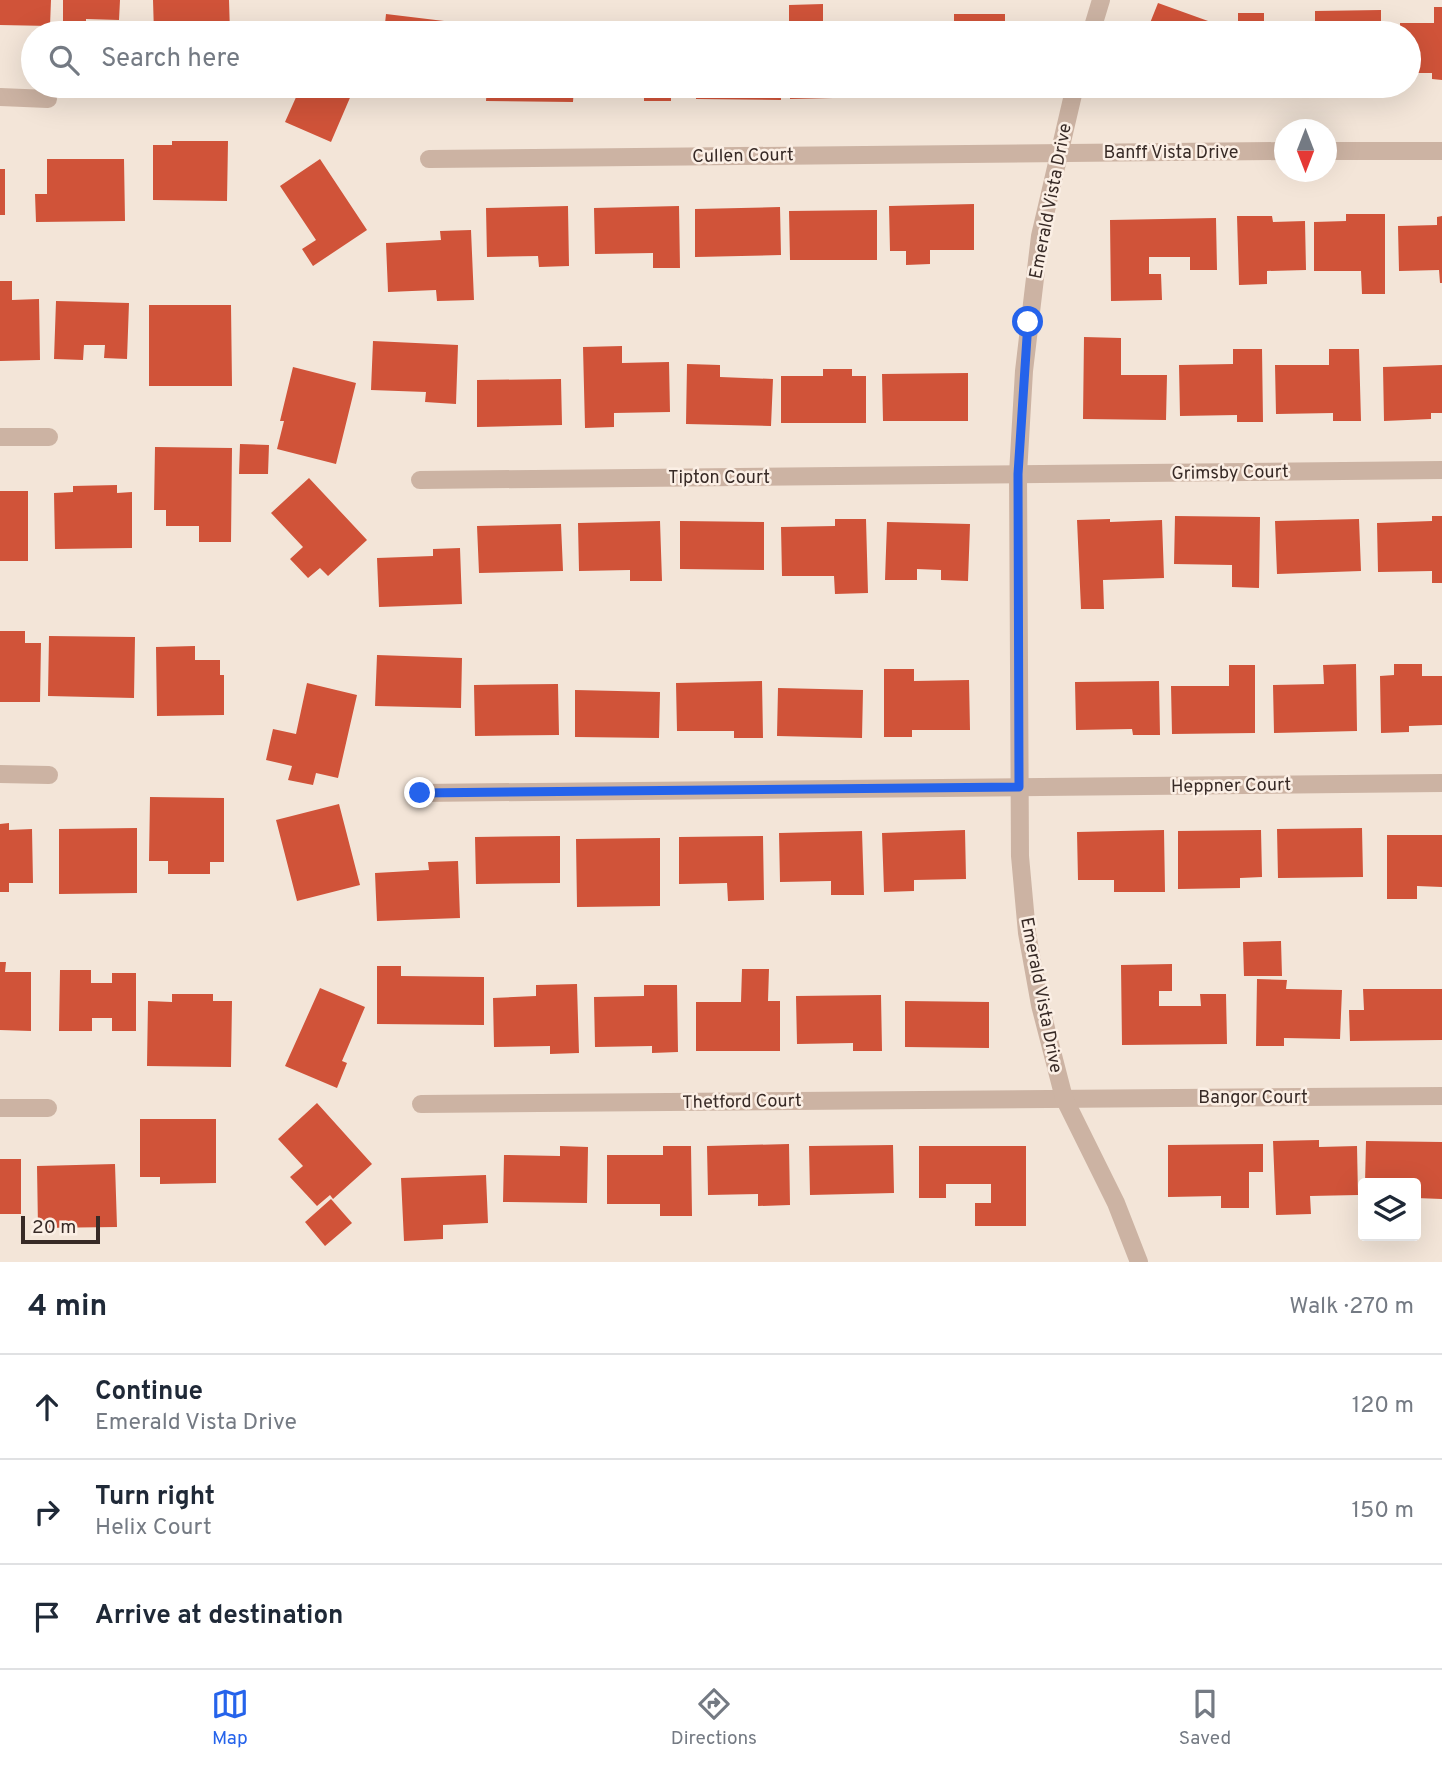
<!DOCTYPE html>
<meta charset="utf-8">
<style>
:root{--surface:#fff;--page:#f2f2f3;--text:#1f2937;--muted:#747a83;--line:#e0e1e3;--accent:#2563eb}
body{margin:0;font-family:Overpass,sans-serif;background:var(--page);color:var(--text)}
.controls{position:absolute;right:21px;bottom:21px;display:grid;overflow:hidden;border-radius:7px;box-shadow:0 7px 28px #0002}
.controls button{width:63px;height:63px;display:grid;place-items:center;padding:0;border:0;border-bottom:2px solid var(--line);background:var(--surface);color:var(--text);font:35px sans-serif}
.compass{position:absolute;left:1274px;top:119px;width:63px;height:63px;border-radius:50%;background:var(--surface);box-shadow:0 7px 28px #0002;rotate:180deg}
.scale{position:absolute;left:21px;bottom:18px;width:79px;box-sizing:border-box;padding-left:7px;border:4px solid #372a26;border-top:0;font-size:19px;line-height:24px;white-space:nowrap;color:#372a26;-webkit-text-stroke:5px #fbefe5;paint-order:stroke}
.stop{position:absolute;width:21px;height:21px;margin:-16px;border:5px solid #2563eb;border-radius:50%;background:#fff}
.stop.end{background:#2563eb;border-color:#fff;box-shadow:0 2px 7px #0008}
.list{margin:0;padding:0;list-style:none}
h2{display:flex;justify-content:space-between;align-items:center;height:91px;margin:0;padding:0 28px;font-size:30px}
h2 small{font-size:23px;font-weight:400;color:var(--muted)}
.list li{display:grid;grid-template-columns:46px 1fr auto;gap:21px;align-items:center;box-sizing:border-box;height:105px;padding:0 28px;border-top:2px solid var(--line)}
.list b{display:block;font-size:26px;white-space:nowrap}
.list p{margin:0;font-size:23px;white-space:nowrap;color:var(--muted)}
.list em{font-size:23px;font-style:normal;color:var(--muted)}
.icon{flex:none;width:38px;height:38px;fill:none;stroke:currentColor;stroke-width:2;stroke-linecap:round;stroke-linejoin:round}
.map{position:relative;flex:none;width:1442px;height:1262px;overflow:hidden}
.search{position:absolute;background:var(--surface);box-shadow:0 7px 28px #0002;left:21px;right:21px;top:21px;height:77px;display:flex;align-items:center;gap:18px;box-sizing:border-box;padding:0 24px;border-radius:38px;color:var(--muted);font-size:26px}
.sheet{height:406px;background:var(--surface)}
nav{display:flex;justify-content:space-around;align-items:center;box-sizing:border-box;height:98px;border-top:2px solid var(--line);background:var(--surface);font-size:19px;color:var(--muted)}
nav a{display:grid;justify-items:center;gap:4px}
nav .on{color:var(--accent)}
.map>svg:first-child{display:block}
.building{fill:#d05339}
.lines{fill:none;stroke-linecap:round;stroke-linejoin:round}
.minor{stroke:#ccb3a3;stroke-width:18}
.tertiary{stroke:#ccb3a3;stroke-width:18}
.route{stroke:#2563eb;stroke-width:9}
.labels{text-anchor:middle;stroke-width:5;stroke-linejoin:round;paint-order:stroke}
.street-label{font-size:18px;fill:#372a26;stroke:#fbefe5}
</style>
<div class="map">
<svg width="1442" height="1262" viewBox="0 0 1442 1262">
<rect width="100%" height="100%" fill="#f3e5d8"/>
<path class="building" d="M0,0H51L50,26L0,25Z
M63,0H120L119,20L86,19V29H63Z
M153,0H229L230,33H154Z
M1158,3L1222,26L1219,33H1146Z
M823,4V33H789V5Z
M1434,7H1442V80L1432,79V73H1409V33H1400V23H1434Z
M1381,10V33H1315V11Z
M1238,13H1264V26L1306,25V33H1238Z
M386,14L469,24L468,33H384Z
M954,14H1005V33H954Z
M301,86H355L331,142L285,122Z
M487,86H574L573,102L486,101Z
M588,86H671V101H644V92H588Z
M696,86H781V100L696,99Z
M790,86H876V97L790,99Z
M899,86H1005V96H899Z
M172,141H228L227,201L153,200V145H172Z
M47,159H124L125,221L36,222L35,194H47Z
M320,159L367,230L313,266L302,249L316,240L280,186Z
M0,169H5V215H0Z
M974,204V250H930V264L906,265V251H890L889,206Z
M568,206L569,266L539,267L538,256L487,257L486,208Z
M679,206L680,268H653V253L595,254L594,208Z
M780,207L781,255L695,257V209Z
M877,210V260H790L789,211Z
M1346,214H1385V294H1362L1361,271H1314V222L1346,221Z
M1237,216H1272L1273,222L1305,221L1306,270L1267,271V284L1239,285Z
M1442,216V283H1440L1439,270L1399,271L1398,226L1437,225V217Z
M1216,218L1217,270H1190V257H1149V274H1161L1162,300L1111,301L1110,220Z
M471,230L474,300L437,301L436,290L388,292L386,243L441,240L440,231Z
M0,281H12V300L39,299L40,360L0,361Z
M56,301L129,303L127,359L104,358L105,345H84L83,360L54,359Z
M149,305H231L232,386H149Z
M1084,337L1121,338V375H1167L1166,420L1083,419Z
M373,341L458,345L456,404L425,402L426,392L371,390Z
M622,346V363L669,362L670,412L614,413V427L585,428L583,347Z
M1233,349H1262L1263,422H1237V415L1180,416L1179,365L1233,364Z
M1329,349H1359L1361,421H1333V413L1276,414L1275,365H1329Z
M687,364L720,365V377L773,379L771,426L686,424Z
M1442,365V413H1431V419L1384,421L1383,367Z
M293,367L356,383L336,464L277,449L284,421H280Z
M823,369H852V376H866V423H781V376H823Z
M968,373V421H883L882,374Z
M561,379L562,425L477,427V380Z
M240,444L269,445L268,474H239Z
M155,447L232,448L231,542H199V526H166V510H154Z
M309,478L367,540L328,576L320,568L308,578L290,559L303,547L271,513Z
M117,485V493L132,492V548L55,549L54,493L73,492V486Z
M0,491H28V561H0Z
M1175,516L1260,517L1259,588L1232,587V565L1174,564Z
M1432,516H1442V583H1432V571L1378,572L1377,523L1432,521Z
M835,519H866L868,593L835,594L834,576H782L781,527L835,526Z
M1110,519V522L1162,520L1164,578L1103,580L1104,609H1081L1077,520Z
M1359,519L1361,571L1277,574L1275,521Z
M660,521L662,581H630V570L579,571L578,523Z
M680,521L764,522V570L680,569Z
M887,522L970,524L968,581L941,580V570L917,569V580H885Z
M561,524L563,571L479,573L477,526Z
M460,548L462,604L379,607L377,558L433,556V549Z
M0,631H25V643H41L40,702H0Z
M49,636L135,637L134,698L48,696Z
M195,646V660H220V675H224V715L157,716L156,647Z
M377,655L462,658L461,708L375,706Z
M1356,664L1357,731L1274,733L1273,685L1324,684L1323,665Z
M1394,664H1422V676H1442V725L1409,726V732L1381,733L1380,676L1394,675Z
M1229,665H1255V733L1172,734L1171,686H1229Z
M884,669H914V681L969,680L970,730H912V737H884Z
M762,681L763,738H734V731H677L676,683Z
M1159,681L1160,735H1133L1132,729L1076,730L1075,682Z
M307,683L357,695L338,778L316,773L313,785L288,780L292,766L266,760L273,729L296,734Z
M558,684L559,735L475,736L474,685Z
M778,688L863,690L862,738L777,736Z
M575,690L660,692L659,738L575,737Z
M150,797L224,798V862H210V874H168V861H149Z
M339,804L360,885L297,901L276,820Z
M9,823V830L32,829L33,883H9V892H0V824Z
M137,828V893L59,894V829Z
M1362,828L1363,877L1278,878L1277,829Z
M965,830L966,879L914,880V891L884,892L882,833Z
M1164,830L1165,892H1114V880H1078L1077,832Z
M1261,830L1262,877L1240,878V888L1178,889V831Z
M862,831L864,895H831V881L780,882L779,833Z
M1387,835H1442V887L1417,886V899H1387Z
M560,836V883L476,884L475,837Z
M763,836L764,900L728,901L727,883L679,884V837Z
M660,838V906L577,907L576,839Z
M458,861L460,918L377,921L375,873L429,870L428,862Z
M1281,941L1282,976H1244L1243,942Z
M0,962H6L5,972H31V1031L0,1030Z
M1172,964V991H1159V1006H1201L1200,994H1226L1227,1044L1122,1045L1121,965Z
M377,966H401V976L484,977V1025L377,1024Z
M742,969H769L768,1001H780V1051H696V1002H741Z
M60,970H91V983H112V973H136V1031H112V1018H92V1031H59Z
M1257,979L1287,980L1286,989L1342,990L1340,1039L1284,1038V1046H1256Z
M577,984L579,1053L550,1054V1046L494,1047L493,998L536,996V985Z
M644,985H677L678,1052L652,1053V1046L595,1047L594,997L644,996Z
M320,988L365,1007L342,1061L347,1063L337,1088L285,1066Z
M1363,989H1442V1040L1350,1041L1349,1010H1364Z
M172,994H213V1001H232L231,1067L147,1066L148,1001L172,1002Z
M881,995L882,1051H853V1043L797,1044L796,996Z
M905,1001L989,1002V1048L905,1047Z
M317,1103L372,1164L333,1199L330,1195L317,1206L290,1177L303,1166L278,1139Z
M140,1119H216V1183L160,1184V1177H140Z
M1319,1140V1147L1357,1146L1358,1195L1310,1196L1311,1214L1276,1215L1273,1141Z
M1366,1141L1442,1142V1199L1416,1198V1183H1365Z
M789,1144L790,1205L758,1206V1194L708,1195L707,1146Z
M1263,1144V1172H1249V1208H1221V1196L1168,1197V1145Z
M893,1145L894,1193L810,1195L809,1146Z
M560,1146L588,1147L587,1203L503,1202L504,1155L560,1156Z
M663,1146H691L692,1216H660V1204H607V1155H663Z
M919,1146H1026V1226H975V1203H991V1184H946V1198H919Z
M0,1159H21V1214H0Z
M115,1164L117,1227L38,1228L37,1166Z
M486,1175L488,1223L443,1225V1239L404,1241L401,1178Z
M331,1199L352,1223L325,1246L305,1222Z"/>
<g class="lines">
<path class="minor" d="M0,97L48,99
M1326,151H1442
M429,159L1284,151
M0,437H49
M420,480L1442,470
M0,774L49,775
M420,793L1442,783
M421,1104L1442,1096
M0,1108H48"/>
<path class="tertiary" d="M1091,33L1101,0
M1075,86L1040,236L1024,371L1018,474L1020,856L1027,933L1040,1005L1064,1098L1116,1203L1139,1262"/>
</g>
<g class="lines">
<path class="route" d="M420,793L1019,787L1018,474L1028,322"/>
</g>
<g class="labels">
<g class="street-label">
<text x="1171" y="158">Banff Vista Drive</text>
<text transform="translate(743 155) rotate(-1)" y="6">Cullen Court</text>
<text transform="translate(1050 201) rotate(-79)" y="6">Emerald Vista Drive</text>
<text transform="translate(1230 472) rotate(-1)" y="6">Grimsby Court</text>
<text x="719" y="483">Tipton Court</text>
<text transform="translate(1231 785) rotate(-1)" y="6">Heppner Court</text>
<text transform="translate(1042 995) rotate(79)" y="6">Emerald Vista Drive</text>
<text x="1253" y="1103">Bangor Court</text>
<text transform="translate(742 1101) rotate(-1)" y="6">Thetford Court</text>
</g>
</g>
</svg>
<div class="controls">
<button><svg class="icon" aria-label="layers" viewBox="0 0 24 24"><path d="M12 4l9 5-9 5-9-5zM3 14l9 5 9-5"/></svg></button>
</div>
<svg class="compass" viewBox="-18 -18 36 36"><path d="M0-13l5 13h-10z" fill="#e53935"/><path d="M0 13l5-13h-10z" fill="#747a83"/></svg>
<div class="scale">20 m</div>
<div class="stop" style="left:1028px;top:322px"></div>
<div class="stop end" style="left:420px;top:793px"></div>
<div class="search"><svg class="icon" aria-label="search" viewBox="0 0 24 24"><circle cx="10" cy="10" r="6"/><path d="M15 15l6 6"/></svg>Search here</div>
</div>
<section class="sheet">
<h2>4 min<small>Walk · 270 m</small></h2>
<ul class="list">
<li><svg class="icon" aria-label="ahead" viewBox="0 0 24 24"><path d="M12 20V5M6 11l6-6 6 6"/></svg><div><b>Continue</b><p>Emerald Vista Drive</p></div><em>120 m</em></li>
<li><svg class="icon" aria-label="right" viewBox="0 0 24 24"><path d="M7 20v-9h11M14 6l5 5-5 5"/></svg><div><b>Turn right</b><p>Helix Court</p></div><em>150 m</em></li>
<li><svg class="icon" aria-label="arrive" viewBox="0 0 24 24"><path d="M6 21V4h12l-3 4 3 4H6"/></svg><div><b>Arrive at destination</b></div></li>
</ul>
</section>
<nav>
<a class="on"><svg class="icon" aria-label="map" viewBox="0 0 24 24"><path d="M3 6l6-2 6 2 6-2v14l-6 2-6-2-6 2zM9 4v14M15 6v14"/></svg>Map</a>
<a><svg class="icon" aria-label="directions" viewBox="0 0 24 24"><path d="M12 3l9 9-9 9-9-9zM9 14v-3h6M13 9l2 2-2 2"/></svg>Directions</a>
<a><svg class="icon" aria-label="saved" viewBox="0 0 24 24"><path d="M7 4h10v16l-5-4-5 4z"/></svg>Saved</a>
</nav>
